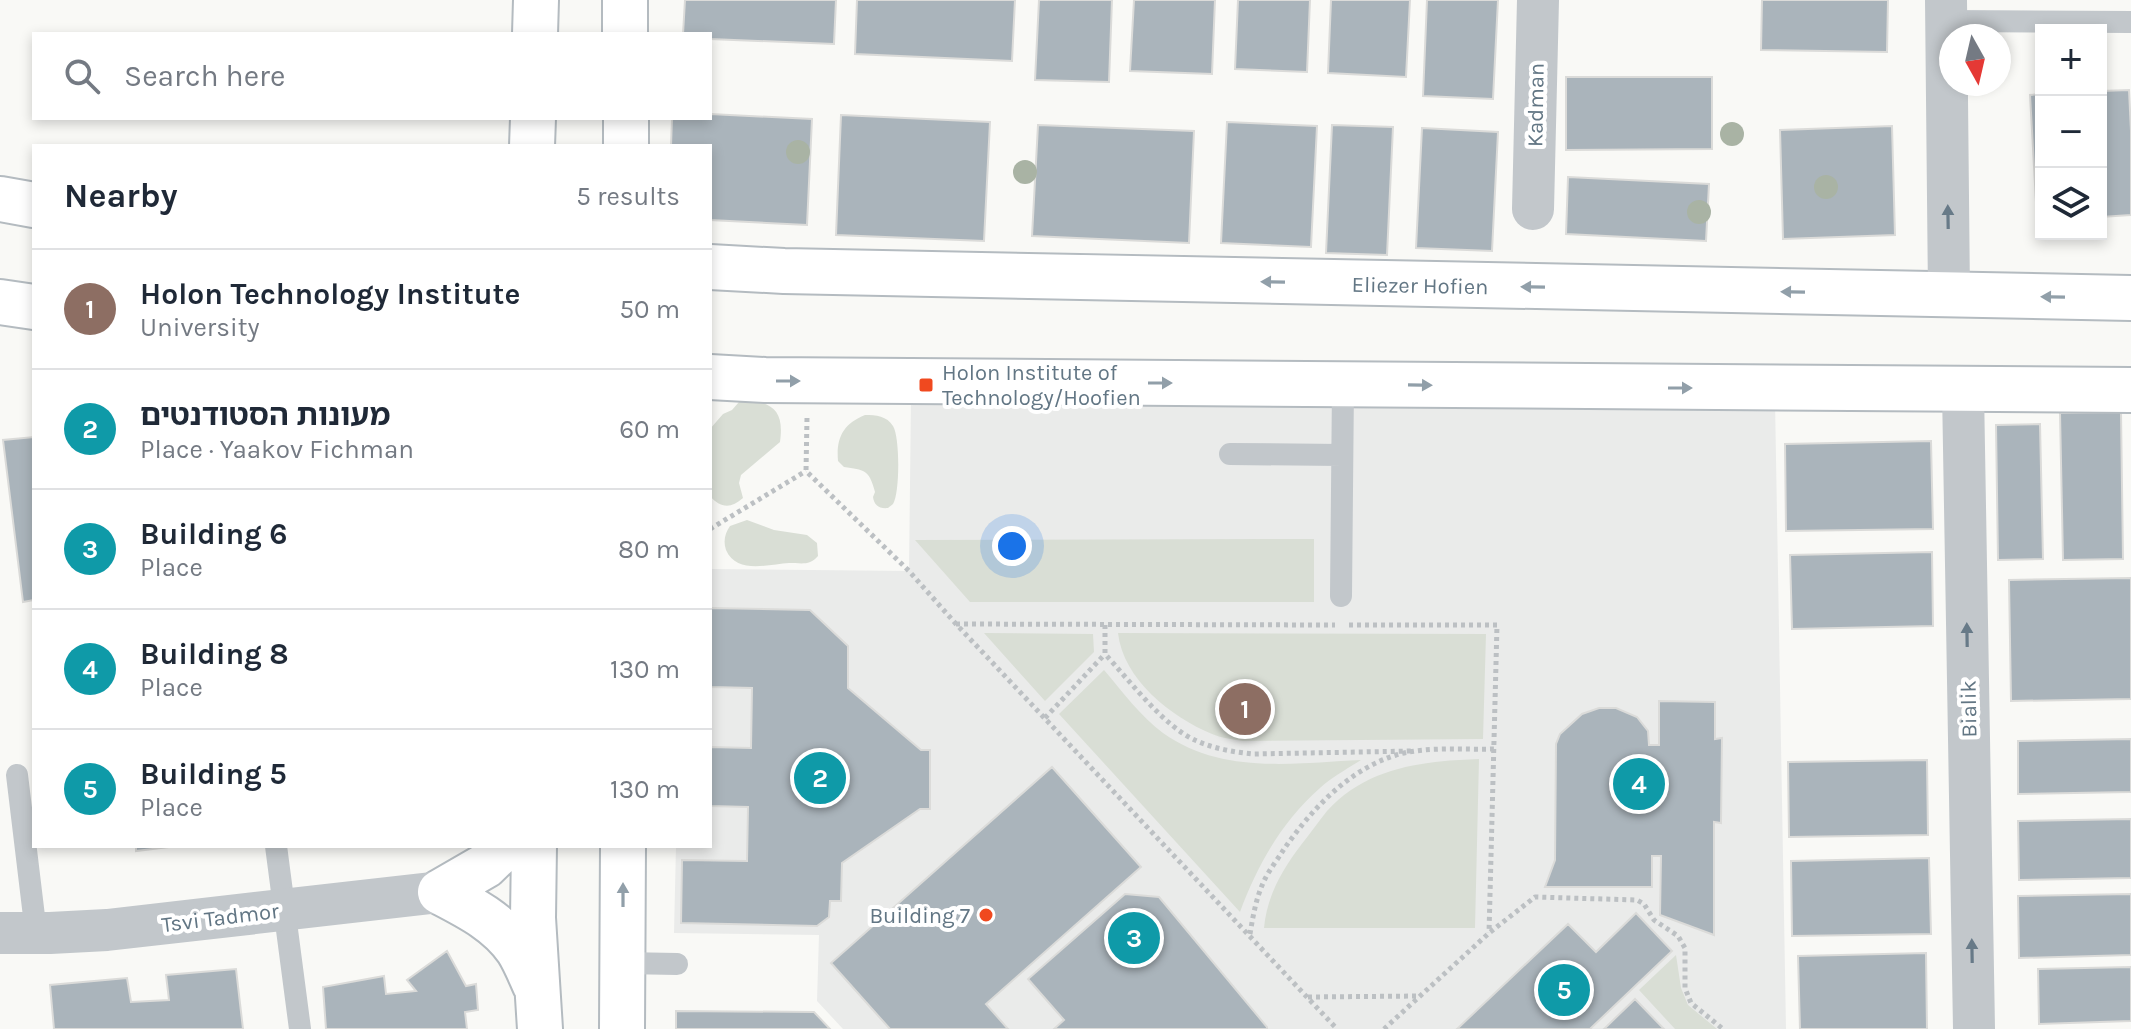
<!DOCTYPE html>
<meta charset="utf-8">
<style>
:root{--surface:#fff;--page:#f2f2f3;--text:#1f2937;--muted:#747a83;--line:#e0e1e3;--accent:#d93025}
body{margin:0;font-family:Karla,"Noto Sans Hebrew",sans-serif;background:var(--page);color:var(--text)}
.controls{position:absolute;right:24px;top:24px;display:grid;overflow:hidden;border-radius:0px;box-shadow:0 4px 12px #0003}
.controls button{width:72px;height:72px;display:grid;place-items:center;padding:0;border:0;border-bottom:2px solid var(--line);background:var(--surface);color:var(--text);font:40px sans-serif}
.compass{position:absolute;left:1939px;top:24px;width:72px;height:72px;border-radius:50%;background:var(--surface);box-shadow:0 4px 12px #0003;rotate:172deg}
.you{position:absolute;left:1012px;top:546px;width:28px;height:28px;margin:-20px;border:6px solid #fff;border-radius:50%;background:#1a73e8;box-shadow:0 0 0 12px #1a73e833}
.badge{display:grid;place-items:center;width:52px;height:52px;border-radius:50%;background:var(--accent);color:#fff;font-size:26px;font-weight:700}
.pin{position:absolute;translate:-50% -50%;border:4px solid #fff;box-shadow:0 2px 8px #0006}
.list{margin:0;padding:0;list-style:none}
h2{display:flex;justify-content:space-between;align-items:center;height:104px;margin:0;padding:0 32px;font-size:34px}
h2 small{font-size:26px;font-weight:400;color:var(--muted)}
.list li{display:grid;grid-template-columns:52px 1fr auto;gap:24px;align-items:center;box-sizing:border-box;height:120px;padding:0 32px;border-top:2px solid var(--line)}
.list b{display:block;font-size:30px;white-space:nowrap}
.list p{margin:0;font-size:26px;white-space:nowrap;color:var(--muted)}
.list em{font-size:26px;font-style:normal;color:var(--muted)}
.icon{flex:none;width:44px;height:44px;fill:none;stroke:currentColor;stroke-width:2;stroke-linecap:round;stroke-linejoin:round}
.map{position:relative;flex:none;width:2131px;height:1029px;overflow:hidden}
.search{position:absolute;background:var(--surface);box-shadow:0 4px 12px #0003;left:32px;top:32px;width:680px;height:88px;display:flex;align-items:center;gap:20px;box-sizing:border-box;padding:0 28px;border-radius:0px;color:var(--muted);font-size:30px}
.panel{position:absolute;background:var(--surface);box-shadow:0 4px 12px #0003;left:32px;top:144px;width:680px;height:704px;border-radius:0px}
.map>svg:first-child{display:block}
.built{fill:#eaebea}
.green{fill:#d9ded5}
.building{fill:#aab4bb;stroke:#dbdbd9;stroke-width:2}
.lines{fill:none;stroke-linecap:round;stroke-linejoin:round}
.secondary-casing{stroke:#b4bbc0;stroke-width:48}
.path{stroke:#bcc0c3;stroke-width:5;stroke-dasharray:4 4;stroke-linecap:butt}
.lane{stroke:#c2c7cb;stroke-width:22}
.street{stroke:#c2c7cb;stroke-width:42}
.secondary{stroke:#fff;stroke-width:44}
.tree{fill:#a9b3a4}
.oneway{fill:#677a88}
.oneway2{fill:#919fa9}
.poi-dot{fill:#f0491f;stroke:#fff;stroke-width:3}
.labels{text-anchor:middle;stroke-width:8;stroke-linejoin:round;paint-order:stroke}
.street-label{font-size:22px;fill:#627684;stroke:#fff}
.poi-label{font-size:22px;fill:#627684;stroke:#fff;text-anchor:start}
</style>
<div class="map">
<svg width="2131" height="1029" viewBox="0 0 2131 1029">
<rect width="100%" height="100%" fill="#f9f9f6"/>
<path class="built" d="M911,399L1775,401L1786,1029H843L817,1001L819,935L674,933L676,846H710V569L909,571Z"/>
<path class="green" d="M747,400C775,403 784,413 780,442L741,475L739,483L743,498C731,509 720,508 710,496V429L723,414L732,410L739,402Z
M865,415C876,415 887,416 893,426C900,437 900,493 893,504C892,505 890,506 888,508C879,509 874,505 873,497L875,492C869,469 864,470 844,467L838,461C836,438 843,424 865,415Z
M747,520L774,530L807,535L817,543L818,556C810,566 801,563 789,563C769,564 737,575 726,550C723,541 725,533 730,526Z
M1314,539V602H970L915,540Z
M984,633L1093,634L1094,652L1045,701Z
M1118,633L1486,634L1483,739L1242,741C1232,739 1221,738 1212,734C1171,717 1123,679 1118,633Z
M1104,670C1122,691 1141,717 1163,733C1222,775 1294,763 1361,760C1347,769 1332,777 1320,788C1282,821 1257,866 1240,912L1059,714Z
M1479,759L1475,928H1264C1267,896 1282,870 1301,845C1310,834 1318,822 1327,811C1367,767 1423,761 1479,759Z
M1676,955L1681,988L1688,1005L1717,1029H1675L1639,990Z"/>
<path class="building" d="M685,0H836L834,44L710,39V34H683Z
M857,0H1015L1012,61L855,54Z
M1039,0H1112L1109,82L1035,80Z
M1134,0H1215L1212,74L1130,71Z
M1238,0H1310L1307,72L1235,69Z
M1331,0H1410L1406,77L1328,73Z
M1427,0H1498L1493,99L1423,96Z
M1762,0H1888L1887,52L1761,50Z
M1566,77H1712V149L1566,150Z
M2129,90L2131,131V215L2101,217V91Z
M2041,94V220H2037L2030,95Z
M710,114L812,119L807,225L710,220V146H671L672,118H710Z
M841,115L990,122L984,241L836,235Z
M1227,122L1317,126L1311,247L1221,243Z
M1038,125L1194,131L1189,243L1032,236Z
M1332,125L1393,127L1387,255L1326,253Z
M1892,126L1895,235L1783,239L1780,130Z
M1422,128L1498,132L1492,251L1416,248Z
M1568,177L1709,184L1706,241L1566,234Z
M2121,412L2123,559L2063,560L2060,413Z
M2040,424L2043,559L1998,560L1996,425Z
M34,437V600L23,602L3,440Z
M1931,441L1933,529L1786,531L1785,444Z
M1932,552L1933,626L1792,629L1790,555Z
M2131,578V699L2011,701L2009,580Z
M710,608L810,610L848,646V688L921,750H930V809H920L842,863L841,901H830L829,917L817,926L681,923L682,860L747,861L748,807L710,806V747L751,748L752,688L710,687Z
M1659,701L1715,702V739L1722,738L1721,823L1714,822V935L1660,915L1661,856H1652V887H1545L1555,860L1556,744L1560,734L1582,714L1599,708H1616L1637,717L1648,731L1649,745H1659Z
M2131,739V792L2018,794V741Z
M1927,760L1928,835L1789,837L1788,762Z
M1052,767L1141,867L986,1004L1008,1029H890L831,963Z
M2131,819V878L2019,880L2018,821Z
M136,846H177L136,851Z
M1929,858L1931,934L1792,936L1791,861Z
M1125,894L1159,897L1267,1027V1029H1054L1064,1020L1028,979Z
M2131,894V955L2019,958L2018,896Z
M1636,913L1672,951L1590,1029H1457L1568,924L1596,952Z
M447,951L466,986L476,984L478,1010L465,1012L467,1029H326L323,987L384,976L386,994L416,991L407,980Z
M1926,953L1927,1029H1800L1798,956Z
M2131,967V1021L2039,1024L2038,969Z
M236,969L243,1029H54L50,985L127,978L131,1002L169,1000L166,975Z
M1635,999L1664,1029H1604Z
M676,1011L814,1012L830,1029H676Z"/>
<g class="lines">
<g class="secondary-casing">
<path id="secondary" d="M625,0V34
M535,34L536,0
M626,118V146
M532,146L533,118
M0,199L34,205
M710,267L784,271L2131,298
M0,302L34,307
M710,377L765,380L2131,390
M534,846L533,918L540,1029
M440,892C469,907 499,922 518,950C525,961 530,974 535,985
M440,892L485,866L506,846
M622,1029L623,846"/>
</g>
<path class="path" d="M807,418L806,471L909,571L956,624L1337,1029
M710,529L806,471
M956,624L1335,625
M1105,625V654C1130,681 1165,728 1197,741C1215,749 1234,752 1253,754L1412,751
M1349,625H1497L1489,933
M1045,718L1105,654
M1250,934C1253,916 1256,898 1264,881C1269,870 1278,859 1284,849C1312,809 1348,770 1396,755C1427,746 1463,750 1495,749
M1308,997L1418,996
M1384,1029L1489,933L1535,897L1637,900L1644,904L1654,920L1678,936L1685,948V988L1691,1003L1723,1029"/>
<path class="lane" d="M1947,21L2131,22
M1230,454L1342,455
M1341,596L1343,385
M17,775L36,933
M276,846L300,1029
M623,963L677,964"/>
<path class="street" d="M1946,0L1949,295
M1533,209L1538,0
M1963,390L1974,1029
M0,933H50L107,930L440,892"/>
<use href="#secondary" class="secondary"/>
</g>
<g class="tree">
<circle cx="1732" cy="134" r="12"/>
<circle cx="798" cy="152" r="12"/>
<circle cx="1025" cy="172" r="12"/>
<circle cx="1826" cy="187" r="12"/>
<circle cx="1699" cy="212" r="12"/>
</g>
<defs><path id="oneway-solid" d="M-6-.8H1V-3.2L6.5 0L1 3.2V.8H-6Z" transform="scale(2)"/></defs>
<g class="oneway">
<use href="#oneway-solid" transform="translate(1948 217) rotate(-91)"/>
<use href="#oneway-solid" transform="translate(1967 635) rotate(-91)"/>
<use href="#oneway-solid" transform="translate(1972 951) rotate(-91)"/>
</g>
<g class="oneway2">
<use href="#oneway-solid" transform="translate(1273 282) rotate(-179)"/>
<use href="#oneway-solid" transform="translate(1533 287) rotate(-179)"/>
<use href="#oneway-solid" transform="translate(1793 292) rotate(-179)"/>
<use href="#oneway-solid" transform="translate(2053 297) rotate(-179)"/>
<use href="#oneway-solid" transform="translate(788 381)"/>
<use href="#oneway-solid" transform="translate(1160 383)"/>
<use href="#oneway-solid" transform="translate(1420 385) rotate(1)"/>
<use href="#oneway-solid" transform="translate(1680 388)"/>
<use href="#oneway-solid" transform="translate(623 895) rotate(-90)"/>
</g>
<g class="poi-dot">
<rect x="918" y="377" width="16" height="16" rx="4"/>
<circle cx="986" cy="915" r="8"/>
</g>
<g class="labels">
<g class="street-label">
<text transform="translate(1535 105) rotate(-89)" y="8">Kadman</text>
<text transform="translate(1420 285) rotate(1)" y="8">Eliezer Hofien</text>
<text transform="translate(1968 709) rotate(-91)" y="8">Bialik</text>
<text transform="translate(220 917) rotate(-7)" y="8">Tsvi Tadmor</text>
</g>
<g class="poi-label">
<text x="942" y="380">Holon Institute of<tspan x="942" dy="25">Technology/Hoofien</tspan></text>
<text x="970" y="923" text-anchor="end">Building 7</text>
</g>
</g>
</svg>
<div class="controls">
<button>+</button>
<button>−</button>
<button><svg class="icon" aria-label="layers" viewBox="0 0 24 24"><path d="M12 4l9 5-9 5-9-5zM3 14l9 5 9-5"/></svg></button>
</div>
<svg class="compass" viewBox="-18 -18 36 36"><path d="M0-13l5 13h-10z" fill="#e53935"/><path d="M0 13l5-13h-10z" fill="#747a83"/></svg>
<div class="you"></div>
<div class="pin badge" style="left:1245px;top:709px;background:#8d6e63">1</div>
<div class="pin badge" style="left:820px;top:778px;background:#0f9aa8">2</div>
<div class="pin badge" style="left:1134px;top:938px;background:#0f9aa8">3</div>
<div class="pin badge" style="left:1639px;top:784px;background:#0f9aa8">4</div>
<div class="pin badge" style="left:1564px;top:990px;background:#0f9aa8">5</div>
<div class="search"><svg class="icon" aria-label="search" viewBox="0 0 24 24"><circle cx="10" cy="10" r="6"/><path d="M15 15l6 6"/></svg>Search here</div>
<section class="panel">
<h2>Nearby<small>5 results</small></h2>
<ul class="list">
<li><span class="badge" style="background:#8d6e63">1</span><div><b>Holon Technology Institute</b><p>University</p></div><em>50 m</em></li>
<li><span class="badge" style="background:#0f9aa8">2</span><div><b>מעונות הסטודנטים</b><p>Place · Yaakov Fichman</p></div><em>60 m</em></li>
<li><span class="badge" style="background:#0f9aa8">3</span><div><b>Building 6</b><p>Place</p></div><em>80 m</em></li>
<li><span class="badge" style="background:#0f9aa8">4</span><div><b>Building 8</b><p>Place</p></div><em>130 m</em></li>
<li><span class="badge" style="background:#0f9aa8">5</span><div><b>Building 5</b><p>Place</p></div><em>130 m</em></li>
</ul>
</section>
</div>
